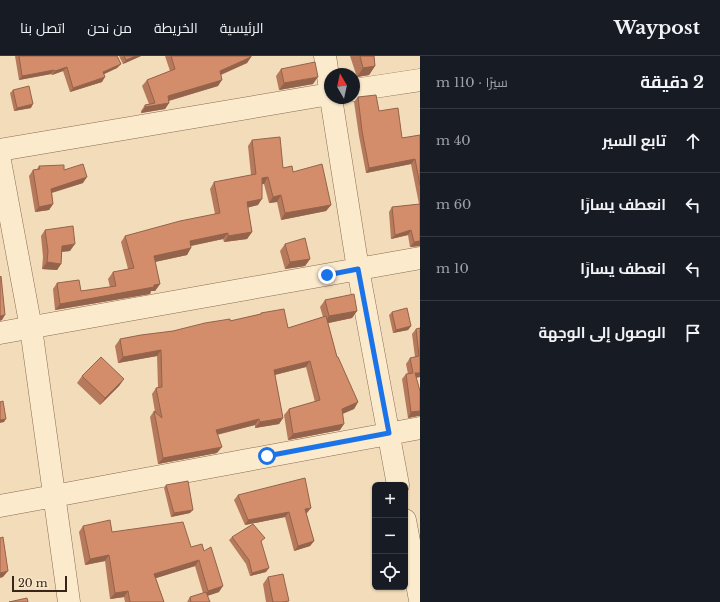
<!DOCTYPE html>
<html lang="ar">
<meta charset="utf-8">
<style>
:root{--surface:#171b24;--page:#20242c;--text:#f1f3f6;--muted:#9ea1a6;--line:#363941}
body{margin:0;font-family:"Libre Baskerville",Cairo,serif;background:var(--page);color:var(--text);direction:rtl}
.controls{position:absolute;right:12px;bottom:12px;display:grid;overflow:hidden;border-radius:6px;box-shadow:0 1px 3px #0004}
.controls button{width:36px;height:36px;display:grid;place-items:center;padding:0;border:0;border-bottom:1px solid var(--line);background:var(--surface);color:var(--text);font:20px sans-serif}
.compass{position:absolute;left:324px;top:12px;width:36px;height:36px;border-radius:50%;background:var(--surface);box-shadow:0 1px 3px #0004;rotate:351deg}
.scale{position:absolute;left:12px;bottom:10px;width:55px;box-sizing:border-box;padding-left:4px;border:2px solid #382519;border-top:0;font-size:11px;line-height:14px;white-space:nowrap;color:#382519;-webkit-text-stroke:3px #f9e7ca;paint-order:stroke}
.stop{position:absolute;width:12px;height:12px;margin:-9px;border:3px solid #1a73e8;border-radius:50%;background:#fff}
.stop.end{background:#1a73e8;border-color:#fff;box-shadow:0 1px 4px #0008}
.list{margin:0;padding:0;list-style:none}
h2{display:flex;justify-content:space-between;align-items:center;height:52px;margin:0;padding:0 16px;font-size:17px}
h2 small{font-size:13px;font-weight:400;color:var(--muted)}
.list li{display:grid;grid-template-columns:26px 1fr auto;gap:12px;align-items:center;box-sizing:border-box;height:64px;padding:0 16px;border-top:1px solid var(--line)}
.list b{display:block;font-size:15px;white-space:nowrap}
.list em{font-size:13px;font-style:normal;color:var(--muted)}
.icon{flex:none;width:22px;height:22px;fill:none;stroke:currentColor;stroke-width:2;stroke-linecap:round;stroke-linejoin:round}
.map{position:relative;flex:none;width:420px;height:546px;overflow:hidden;direction:ltr}
header{display:flex;align-items:center;gap:24px;box-sizing:border-box;height:56px;padding:0 20px;background:var(--surface);border-bottom:1px solid var(--line)}
header strong{font-size:19px}
nav{display:flex;gap:22px;margin-inline-start:auto;font-size:14px}
main{display:flex}
aside{flex:1;background:var(--surface)}
.map>svg:first-child{display:block}
.lines{fill:none;stroke-linecap:round;stroke-linejoin:round}
.street-casing{stroke:#8a6b53;stroke-width:23}
.street{stroke:#fceacd;stroke-width:22}
.wall{fill:#b6795c}
.shaded-wall{fill:#94634b}
.building{fill:#d48d6b;stroke:#94634b}
.route{stroke:#1a73e8;stroke-width:5}
</style>
<header>
<strong>Waypost</strong>
<nav><a>الرئيسية</a><a>الخريطة</a><a>من نحن</a><a>اتصل بنا</a></nav>
</header>
<main>
<aside>
<h2>2 دقيقة<small>سيرًا · 110 m</small></h2>
<ul class="list">
<li><svg class="icon" aria-label="ahead" viewBox="0 0 24 24"><path d="M12 20V5M6 11l6-6 6 6"/></svg><div><b>تابع السير</b></div><em>40 m</em></li>
<li><svg class="icon" aria-label="left" viewBox="0 0 24 24"><path d="M17 20v-9H6M10 6l-5 5 5 5"/></svg><div><b>انعطف يسارًا</b></div><em>60 m</em></li>
<li><svg class="icon" aria-label="left" viewBox="0 0 24 24"><path d="M17 20v-9H6M10 6l-5 5 5 5"/></svg><div><b>انعطف يسارًا</b></div><em>10 m</em></li>
<li><svg class="icon" aria-label="arrive" viewBox="0 0 24 24"><path d="M6 21V4h12l-3 4 3 4H6"/></svg><div><b>الوصول إلى الوجهة</b></div></li>
</ul>
</aside>
<div class="map">
<svg width="420" height="546" viewBox="0 0 420 546">
<rect width="100%" height="100%" fill="#f2dcba"/>
<g class="lines">
<g class="street-casing">
<path id="street" d="M325,0L330,33
M354,34L420,24
M331,42L358,213L398,429
M0,94L330,38
M0,105L31,272L69,546
M0,277L420,202
M0,450L54,440L420,372
M405,464L420,544"/>
</g>
<use href="#street" class="street"/>
</g>
<path class="wall" d="M15,0H117L121,8L117,12L104,18L102,26L70,36L63,15L52,19L51,18L19,24Z
M119,0H141L123,8Z
M165,0H251V1L247,7L221,19L218,30L169,45V47L165,53L141,57V55L145,49L149,48L142,30L147,24L170,15Z
M350,0H374L375,10L369,19L357,21Z
M281,13L313,28L279,34L276,20Z
M13,34L31,52L14,55L10,37Z
M358,41L379,55L402,82L420,79V190L410,191L408,179L391,183L389,156L392,151L419,148L411,108L366,117L359,80L354,46Z
M252,84L283,112L293,116L331,149L326,155L281,164L277,146L269,147L264,128H262L258,149L248,151L252,176L247,183L224,186L223,183L191,190L187,199L155,206L160,228L155,235H151L150,238L55,254L53,233L57,227L81,235L110,231L108,223L113,216L128,213L121,186L125,180L215,158L210,133L214,126L251,119L248,90Z
M39,110L64,114L83,127L52,137L53,148L49,154L35,156L29,120L33,114L37,113Z
M45,174L70,195L62,196L61,208L57,214L42,213L43,201L41,180Z
M285,188L310,203L305,210L285,213L280,195Z
M325,244L357,255L352,262L328,267L337,301L358,346L354,353L343,357L340,374L288,384L284,359L289,353L315,346L306,311L275,319L283,362L279,368L255,372V369L217,379V397L158,408L150,361L154,355L155,356L152,338L156,332L158,331L157,300L118,307L115,290L120,283L173,275L230,265L260,258L261,257L288,272L323,261L320,251Z
M392,256L411,270L408,274L393,277L389,259Z
M420,272V321L416,322L420,335V360H418L408,362L402,323L406,318H408L406,308L410,302L415,301L412,278L416,273Z
M82,320L124,323L119,330L100,349L77,327Z
M166,429L190,457L171,461L164,432Z
M238,439L307,457H306L314,485L310,490L294,495L285,461L245,469L234,444Z
M83,470L112,476L191,491L219,536L207,540L210,546H187L190,541L203,537L195,510L156,522L164,546H125L124,541L110,543L105,505L85,509L79,476Z
M232,481L261,486L266,516L250,520L246,508L229,484Z
M268,521L288,546H266L263,528Z"/>
<path class="shaded-wall" d="M136,0H141L123,8L126,4Z
M251,1L247,7L215,21L220,15Z
M121,8L117,12L100,20L103,16Z
M375,10L369,19L357,21L363,12Z
M67,11L63,15L52,19L55,15Z
M54,14L51,18L19,24L22,20Z
M105,21L102,26L70,36L73,32Z
M318,21L313,28L279,34L284,27Z
M222,24L218,30L164,46L168,40Z
M169,47L165,53L141,57L145,51Z
M33,48L31,52L14,55L17,52Z
M415,103L411,108L366,117L369,112Z
M87,121L83,127L47,138L51,133Z
M268,121L264,128L257,129L262,122Z
M281,139L277,146L269,147L273,141Z
M262,143L258,149L243,153L247,146Z
M53,148L49,154L35,156L39,151Z
M331,149L326,155L281,164L285,157Z
M411,174L408,179L391,183L395,179Z
M252,176L247,183L224,186L228,180Z
M228,177L223,183L185,191L190,185Z
M420,185V190L410,191L414,186Z
M75,188L70,195L58,196L62,190Z
M191,192L187,199L150,207L154,200Z
M310,203L305,210L285,213L290,206Z
M47,206L61,208L57,214L42,213Z
M160,228L155,235H151L150,238L55,254L60,248Z
M357,255L352,262L324,268L329,260Z
M5,259L2,264L0,265V260Z
M411,270L408,274L393,277L396,274Z
M161,294L157,300L118,307L123,301Z
M310,305L306,311L270,320L274,314Z
M415,317H420V321L411,322Z
M124,323L119,330L100,349L105,342Z
M358,346L354,353L338,360L342,353Z
M420,355V360H418L408,362L411,356Z
M283,362L279,368L255,372L260,366Z
M6,363L4,366L0,367V364Z
M259,363L255,369L211,380L216,374Z
M344,368L340,374L288,384L293,378Z
M222,391L217,397L158,408L163,402Z
M311,452L307,457L302,458L305,453Z
M193,454L190,457L171,461L174,457Z
M289,456L285,461L245,469L248,464Z
M314,485L310,490L294,495L298,490Z
M109,499L105,505L85,509L90,503Z
M199,504L195,510L150,524L154,518Z
M269,512L266,516L250,520L252,517Z
M8,515L3,521L0,522V517Z
M223,530L219,536L204,541L208,535Z
M128,535L124,541L110,543L115,537Z"/>
<path class="building" d="M19,0H117L121,8L103,16L105,21L73,32L67,11L55,15L54,14L22,20Z
M124,0H136L126,4Z
M171,0H251V1L220,15L222,24L168,40L169,47L145,51V49L155,47L147,24L175,13Z
M360,0H374L375,10L363,12Z
M315,6L318,21L284,27L281,13Z
M29,30L33,48L17,52L13,34Z
M376,39L379,55L398,52L402,82L420,79V129L415,103L369,112L362,75L358,41Z
M280,81L283,112L292,110L293,116L322,108L331,149L285,157L281,139L273,141L268,121L262,122V143L247,146L252,176L228,180V177L190,185L191,192L154,200L160,228L154,229V231L60,248L57,227L79,224L81,235L116,230L113,216L134,212L125,180L180,165L220,157L214,126L256,118L252,84Z
M83,108L87,121L51,133L53,148L39,151L33,114L40,113L39,110L64,109V114Z
M420,148V185L414,186L411,174L395,179L392,151Z
M73,170L75,188L62,190L61,208L47,206L48,195L45,174Z
M305,182L310,203L290,206L285,188Z
M1,220L5,259L0,260V221Z
M354,238L357,255L329,260L325,244Z
M407,252L411,270L396,274L392,256Z
M284,253L288,272L326,260L337,301H338L358,346L342,353L344,368L293,378L289,353L320,344L310,305L274,314L283,362L260,366L259,363L216,374L222,391L163,402L154,355L162,362L156,332L162,331L161,294L123,301L120,283L141,279L173,275L205,267L230,263V265L261,258V257Z
M420,272V317H415L420,335V355L411,356L406,318L413,317L410,302L419,300L416,273Z
M101,301L124,323L105,342L82,320Z
M3,345L6,363L0,364V346Z
M305,422L311,452L305,453L314,485L298,490L289,456L248,464L238,439Z
M188,425L193,454L174,457L166,429Z
M110,464L112,476L183,466L191,491L202,488L204,495L211,491L223,530L208,535L199,504L154,518L164,546H130L128,535L115,537L109,499L90,503L83,470Z
M253,468L265,482L261,485L269,512L252,517L249,504L232,481Z
M3,481L8,515L0,517V482Z
M283,518L289,545L282,546H273L268,521Z
M206,536L210,546H191L190,541Z
M27,542L28,546H9Z"/>
<g class="lines">
<path class="route" d="M267,400L389,377L358,213L327,219"/>
</g>
</svg>
<div class="controls">
<button>+</button>
<button>−</button>
<button><svg class="icon" aria-label="locate" viewBox="0 0 24 24"><circle cx="12" cy="12" r="6"/><path d="M12 2v4M12 18v4M2 12h4M18 12h4"/></svg></button>
</div>
<svg class="compass" viewBox="-18 -18 36 36"><path d="M0-13l5 13h-10z" fill="#e53935"/><path d="M0 13l5-13h-10z" fill="#9ea1a6"/></svg>
<div class="scale">20 m</div>
<div class="stop" style="left:267px;top:400px"></div>
<div class="stop end" style="left:327px;top:219px"></div>
</div>
</main>
